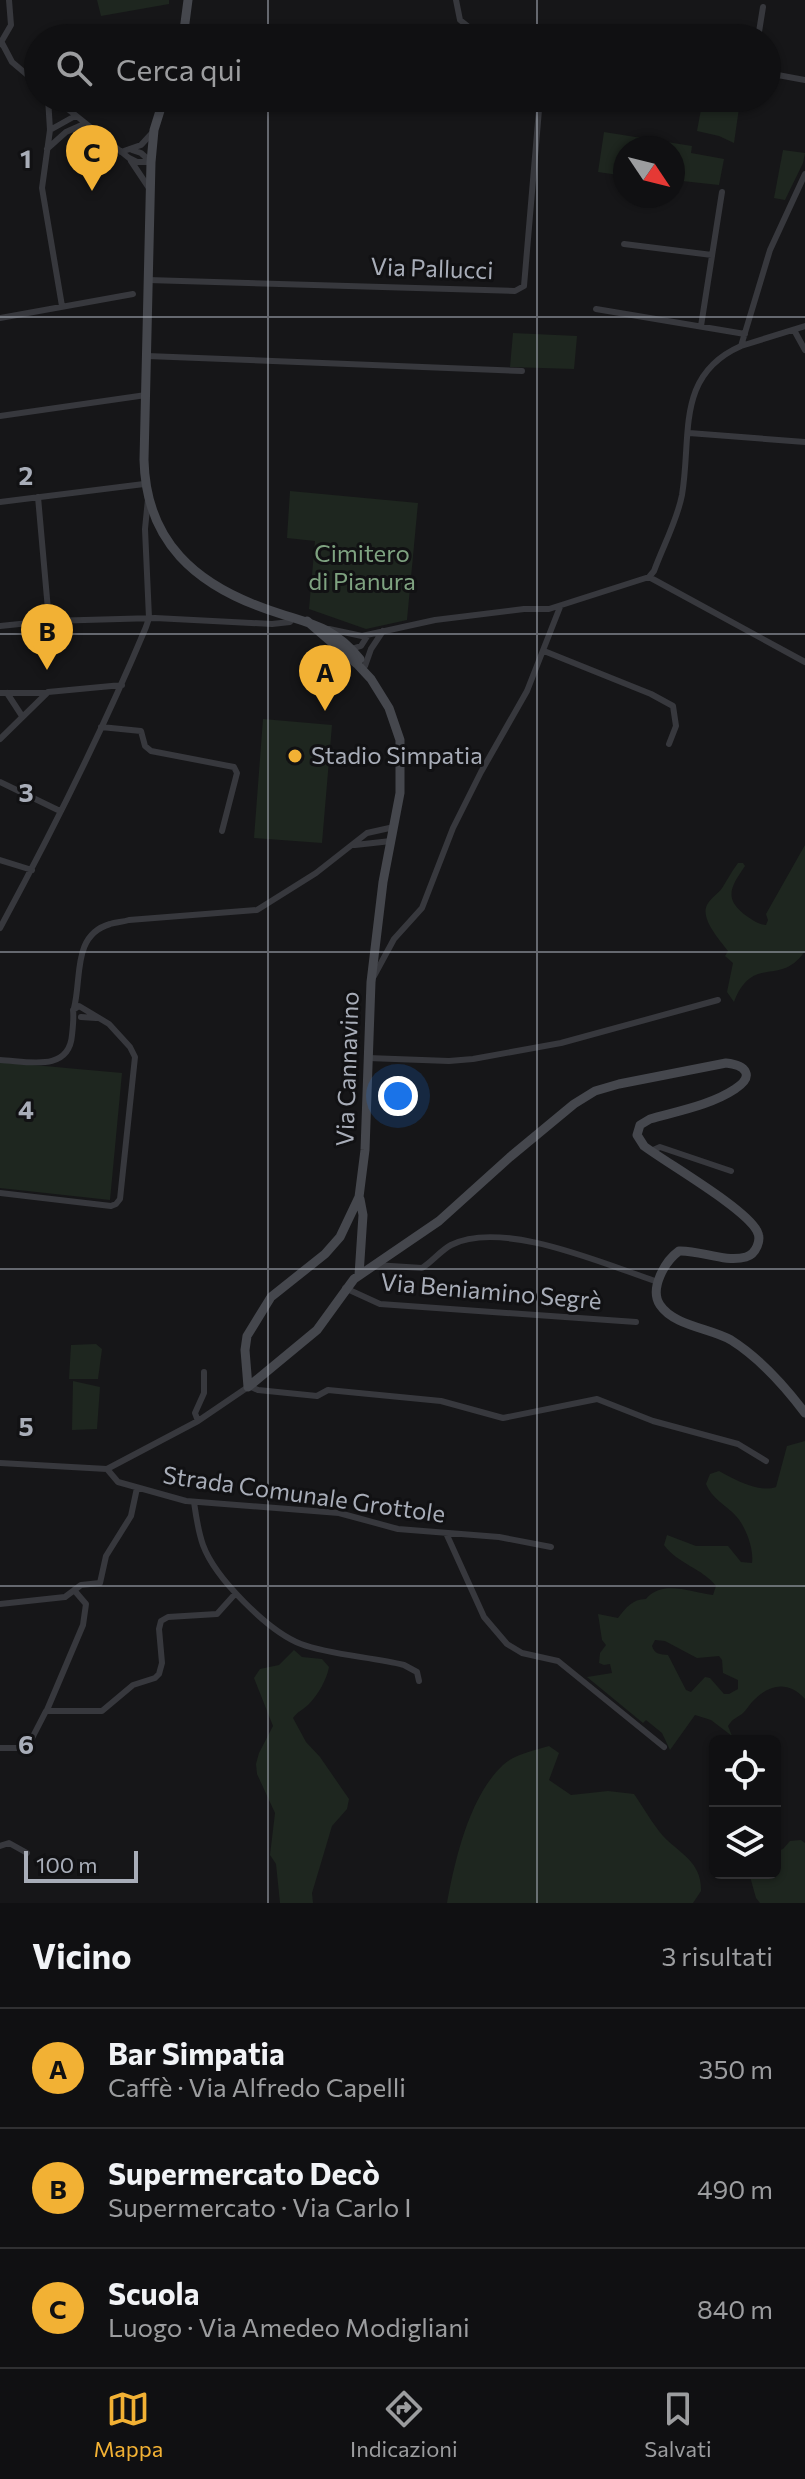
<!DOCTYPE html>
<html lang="it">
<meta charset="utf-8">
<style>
:root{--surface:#101012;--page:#1e1e20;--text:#f1f3f6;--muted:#9c9d9f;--line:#303032;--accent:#f2b134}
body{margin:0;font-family:Commissioner,sans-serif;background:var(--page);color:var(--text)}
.controls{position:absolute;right:24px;bottom:24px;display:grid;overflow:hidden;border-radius:12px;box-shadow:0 2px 6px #0004}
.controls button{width:72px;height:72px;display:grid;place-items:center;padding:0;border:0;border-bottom:2px solid var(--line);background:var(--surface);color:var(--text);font:40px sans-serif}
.compass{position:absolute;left:613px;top:136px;width:72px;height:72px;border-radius:50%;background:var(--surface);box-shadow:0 2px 6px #0004;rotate:125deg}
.scale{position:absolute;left:24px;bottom:20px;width:114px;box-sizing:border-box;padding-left:8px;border:4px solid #a8adb8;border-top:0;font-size:22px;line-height:28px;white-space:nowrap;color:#a8adb8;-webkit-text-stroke:6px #111113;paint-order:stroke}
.you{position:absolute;left:398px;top:1096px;width:28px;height:28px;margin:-20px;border:6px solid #fff;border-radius:50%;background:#1a73e8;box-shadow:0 0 0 12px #1a73e833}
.badge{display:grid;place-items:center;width:52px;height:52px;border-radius:50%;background:var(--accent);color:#111;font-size:26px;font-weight:700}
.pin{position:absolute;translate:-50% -66px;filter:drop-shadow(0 2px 4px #0008)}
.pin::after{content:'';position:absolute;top:42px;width:28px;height:24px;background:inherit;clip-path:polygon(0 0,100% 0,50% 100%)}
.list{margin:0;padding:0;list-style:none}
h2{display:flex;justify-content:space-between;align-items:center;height:104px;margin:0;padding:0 32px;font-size:34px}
h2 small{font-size:26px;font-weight:400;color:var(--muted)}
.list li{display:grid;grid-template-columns:52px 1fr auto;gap:24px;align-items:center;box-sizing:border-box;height:120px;padding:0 32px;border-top:2px solid var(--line)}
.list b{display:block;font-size:30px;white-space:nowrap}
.list p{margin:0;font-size:26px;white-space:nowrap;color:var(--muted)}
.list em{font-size:26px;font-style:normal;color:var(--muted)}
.icon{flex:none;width:44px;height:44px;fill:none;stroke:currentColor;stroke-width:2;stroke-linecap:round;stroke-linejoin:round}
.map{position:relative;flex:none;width:805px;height:1903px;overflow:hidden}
.search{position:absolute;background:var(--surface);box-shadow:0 2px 6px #0004;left:24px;right:24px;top:24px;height:88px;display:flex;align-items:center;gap:20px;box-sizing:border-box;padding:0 28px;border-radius:44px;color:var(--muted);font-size:30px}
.sheet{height:464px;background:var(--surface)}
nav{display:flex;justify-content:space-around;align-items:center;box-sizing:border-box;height:112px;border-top:2px solid var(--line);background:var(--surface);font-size:22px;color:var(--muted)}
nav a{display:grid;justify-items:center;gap:4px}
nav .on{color:var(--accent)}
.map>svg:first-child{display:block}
.green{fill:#1e261f;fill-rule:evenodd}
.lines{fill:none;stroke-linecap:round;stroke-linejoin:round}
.street{stroke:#37383d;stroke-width:6}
.secondary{stroke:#45474d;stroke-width:9}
.grid{fill:none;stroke:#a8adb8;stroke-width:2;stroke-opacity:0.55}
.poi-dot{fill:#f2b134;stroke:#111113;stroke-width:3}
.labels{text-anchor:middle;stroke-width:6;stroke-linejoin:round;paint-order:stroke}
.street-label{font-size:24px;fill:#a8adb8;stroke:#111113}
.park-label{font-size:24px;fill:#7fa381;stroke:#111113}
.poi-label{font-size:24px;fill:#a8adb8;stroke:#111113;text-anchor:start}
.grid-label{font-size:26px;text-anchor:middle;font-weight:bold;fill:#a8adb8;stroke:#111113;stroke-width:6;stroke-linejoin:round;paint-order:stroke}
</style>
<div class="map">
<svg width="805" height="1903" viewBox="0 0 805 1903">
<rect width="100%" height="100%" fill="#161618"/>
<path class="green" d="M97,0H169V4L101,16Z
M702,104L739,108L734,143L719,136L697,131Z
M604,132L692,146L691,153L724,159L719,185L673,180V148H625V176L598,172Z
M783,150L805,153L803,163L785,200L774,198Z
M513,333L577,336L574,369L510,367Z
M290,491L418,503L407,620L366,629L309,609L315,541L287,538Z
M263,719L332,725L322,843L254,838Z
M805,845V951C780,988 753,953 734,1002L727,992L733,963L725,956L728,951C720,940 700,919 707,905C711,897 720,893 724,885C729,877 732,871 738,863H743L745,866C730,888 723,899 748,917C754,921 758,924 766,925L768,920L766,914Z
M0,1062L122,1073L110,1200L0,1188Z
M96,1344L102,1349L98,1379H69L71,1345Z
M73,1381L100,1387L97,1429L72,1430Z
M805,1441V1699C790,1682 771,1683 755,1699C750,1703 747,1710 742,1714C735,1719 733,1718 728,1726L732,1736L711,1720L695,1715L670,1750L662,1733L646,1720L643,1723L587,1677L612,1673L610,1664L604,1665L599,1663L600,1653L606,1645L602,1640L598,1614L618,1618C626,1608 632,1599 646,1599C663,1579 691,1593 713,1595L716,1586C702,1568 678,1564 664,1545L667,1535L696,1546H728L741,1562L752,1563C754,1549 746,1527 736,1516C726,1505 712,1499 706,1484L710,1474L719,1471C735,1480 759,1493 776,1487L787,1446ZM655,1640L665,1641L697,1658L719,1656L722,1660L723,1673L738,1680V1689L729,1694H724L710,1678L705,1677L691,1692L686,1690L668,1655C660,1654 655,1655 652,1646Z
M294,1650L302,1657L322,1659L329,1667C327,1679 318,1695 309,1704C303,1710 298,1711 293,1718L306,1742L320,1757L349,1799L347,1809L332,1826L312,1893L313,1903H280L276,1864L270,1855L275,1813L257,1774L256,1764L259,1753L273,1726L254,1678L260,1669L279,1665Z
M549,1746L559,1753L549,1780L571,1795L608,1791L634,1794C643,1807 652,1823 663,1836C680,1854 702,1862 701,1891L693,1903H447C455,1860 469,1797 503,1765C515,1754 533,1751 549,1746Z
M801,1840L805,1843V1903H760L756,1898L749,1873H775V1852L783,1849L790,1841Z"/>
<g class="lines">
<path class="street" d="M456,0L460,20L470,28L534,38
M758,38L763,7
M2,43L12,62L38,84
M0,44L11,25L9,0
M767,73L805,80
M48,98L50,130L42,188L62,306
M54,98L129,158L137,162H151
M50,130L75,116
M47,149L66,132L84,124
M132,150L141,153L151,162
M121,152L141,145L152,133
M131,161L149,188
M624,244L712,255
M148,280L515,291L524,286L540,98
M596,309L745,334
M0,318L133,294
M701,326L722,192
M794,330L805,350
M741,346L805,326
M147,356L522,371
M0,416L146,395
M689,433L805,442
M38,497L49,621
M0,502L144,484
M649,577L805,662
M0,626L49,621L155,618L272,624L290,622L293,618
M329,629L362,636L435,620L524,609H549L649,577L654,571C663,546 677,521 682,495C692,435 675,375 741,346L770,250L805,174
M351,649L361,646L368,635
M544,651L651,694L673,706L676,726L669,744
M365,666L371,649L383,631
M0,693H45
M7,693L22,716
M101,727L141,731L145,746L151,751L234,767L237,773L222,831
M0,739L48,692L122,685
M0,782L60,811
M355,845L391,841
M0,860L32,870
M0,928C53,830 103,730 146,627L149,618L145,529L148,499
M374,976L394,939L422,908L453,828L481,772L527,691L560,607
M74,1008C82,978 72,935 110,924C116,922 123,922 129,920L257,910L316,873L367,833L394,827
M81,1017L96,1018
M368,1058L449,1061L473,1059L561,1043L718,1000
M0,1060C27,1061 69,1073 72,1035C73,1026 74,1018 73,1010L79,1006L109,1024L130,1047L135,1057L120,1199L116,1204L111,1206L0,1193
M651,1151L660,1147L731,1171
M375,1265L422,1268C432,1262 440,1251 451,1245C502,1219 604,1264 655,1281
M345,1288L380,1304L636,1322
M249,1386L258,1390L317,1396L328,1390L441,1401L503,1418L597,1399L653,1421L738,1444L766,1461
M198,1421L195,1413L204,1393V1372
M0,1463L107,1469L198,1421L248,1387
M107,1469L118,1482L186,1501L339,1513L398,1529L499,1537L551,1547
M194,1502C196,1516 198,1531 203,1545C215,1578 268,1631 301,1644C330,1655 373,1657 404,1665L417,1672L419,1681
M446,1533L484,1617L507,1644L522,1653L558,1661L664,1747
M0,1604L65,1597L81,1585L100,1583L106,1556L131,1516L137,1488
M47,1710L83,1625L86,1604L74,1590
M0,1748H27L46,1711H102L133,1685L155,1678L159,1674L162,1663L159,1629L161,1621L168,1617L217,1614L235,1594
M0,1846L9,1843L27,1853"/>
<path class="secondary" d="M183,38L188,0
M164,98L154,130L151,162L144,460C146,542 196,585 269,610C309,624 331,624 360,659
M359,1275L363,1215L360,1199
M248,1387L317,1330L354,1279L439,1221L510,1157L574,1104L595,1091L619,1084L726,1063C746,1065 755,1076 735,1089C711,1105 678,1111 650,1119L640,1125L637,1135L644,1146C668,1164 745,1208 757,1231C762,1240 756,1254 746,1257C725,1263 700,1250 679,1251C665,1261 649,1289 660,1305C674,1326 710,1328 731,1340C761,1359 784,1385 805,1413
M248,1387L245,1350L247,1336L271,1297L325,1254L340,1237L359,1197L365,1150L371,982L383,882L400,793V740L389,708L371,679L357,664L307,621"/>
</g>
<path class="grid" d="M268,0V38M537,0V38M268,98V1903M537,98V1903M0,317H805M0,634H805M0,952H805M0,1269H805M0,1586H805"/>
<circle class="poi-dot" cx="295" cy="756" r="8"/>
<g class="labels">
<g class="street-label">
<text transform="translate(432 269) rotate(2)" y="8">Via Pallucci</text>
<text transform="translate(348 1069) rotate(-88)" y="8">Via Cannavino</text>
<text transform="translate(491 1292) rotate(5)" y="8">Via Beniamino Segrè</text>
<text transform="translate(304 1495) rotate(8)" y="8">Strada Comunale Grottole</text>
</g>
<g class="park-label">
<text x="362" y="562">Cimitero<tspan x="362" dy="28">di Pianura</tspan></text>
</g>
<g class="poi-label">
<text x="311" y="764">Stadio Simpatia</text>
</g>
</g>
<g class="grid-label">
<text x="26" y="168">1</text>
<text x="26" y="485">2</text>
<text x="26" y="802">3</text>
<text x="26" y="1119">4</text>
<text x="26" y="1436">5</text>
<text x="26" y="1754">6</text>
</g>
</svg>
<div class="controls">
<button><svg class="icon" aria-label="locate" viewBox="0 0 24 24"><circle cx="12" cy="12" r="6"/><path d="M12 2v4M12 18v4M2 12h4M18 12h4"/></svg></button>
<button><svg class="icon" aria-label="layers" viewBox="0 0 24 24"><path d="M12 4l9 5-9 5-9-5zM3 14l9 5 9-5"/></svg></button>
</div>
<svg class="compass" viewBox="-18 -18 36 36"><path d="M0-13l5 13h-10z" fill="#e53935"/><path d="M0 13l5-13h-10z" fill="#9c9d9f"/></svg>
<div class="scale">100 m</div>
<div class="you"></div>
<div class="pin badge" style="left:325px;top:711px">A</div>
<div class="pin badge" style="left:47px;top:670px">B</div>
<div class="pin badge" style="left:92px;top:191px">C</div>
<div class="search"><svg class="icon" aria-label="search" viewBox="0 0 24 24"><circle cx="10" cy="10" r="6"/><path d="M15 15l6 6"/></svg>Cerca qui</div>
</div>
<section class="sheet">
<h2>Vicino<small>3 risultati</small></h2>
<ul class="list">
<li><span class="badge">A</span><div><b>Bar Simpatia</b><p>Caffè · Via Alfredo Capelli</p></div><em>350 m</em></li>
<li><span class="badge">B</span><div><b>Supermercato Decò</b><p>Supermercato · Via Carlo I</p></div><em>490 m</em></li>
<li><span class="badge">C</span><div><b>Scuola</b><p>Luogo · Via Amedeo Modigliani</p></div><em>840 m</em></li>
</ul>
</section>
<nav>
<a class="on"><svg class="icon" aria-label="map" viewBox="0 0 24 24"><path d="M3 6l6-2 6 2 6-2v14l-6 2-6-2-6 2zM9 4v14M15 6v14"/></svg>Mappa</a>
<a><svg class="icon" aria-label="directions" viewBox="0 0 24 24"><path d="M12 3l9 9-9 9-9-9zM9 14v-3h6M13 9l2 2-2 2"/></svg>Indicazioni</a>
<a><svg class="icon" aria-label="saved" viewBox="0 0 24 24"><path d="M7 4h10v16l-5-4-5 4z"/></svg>Salvati</a>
</nav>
